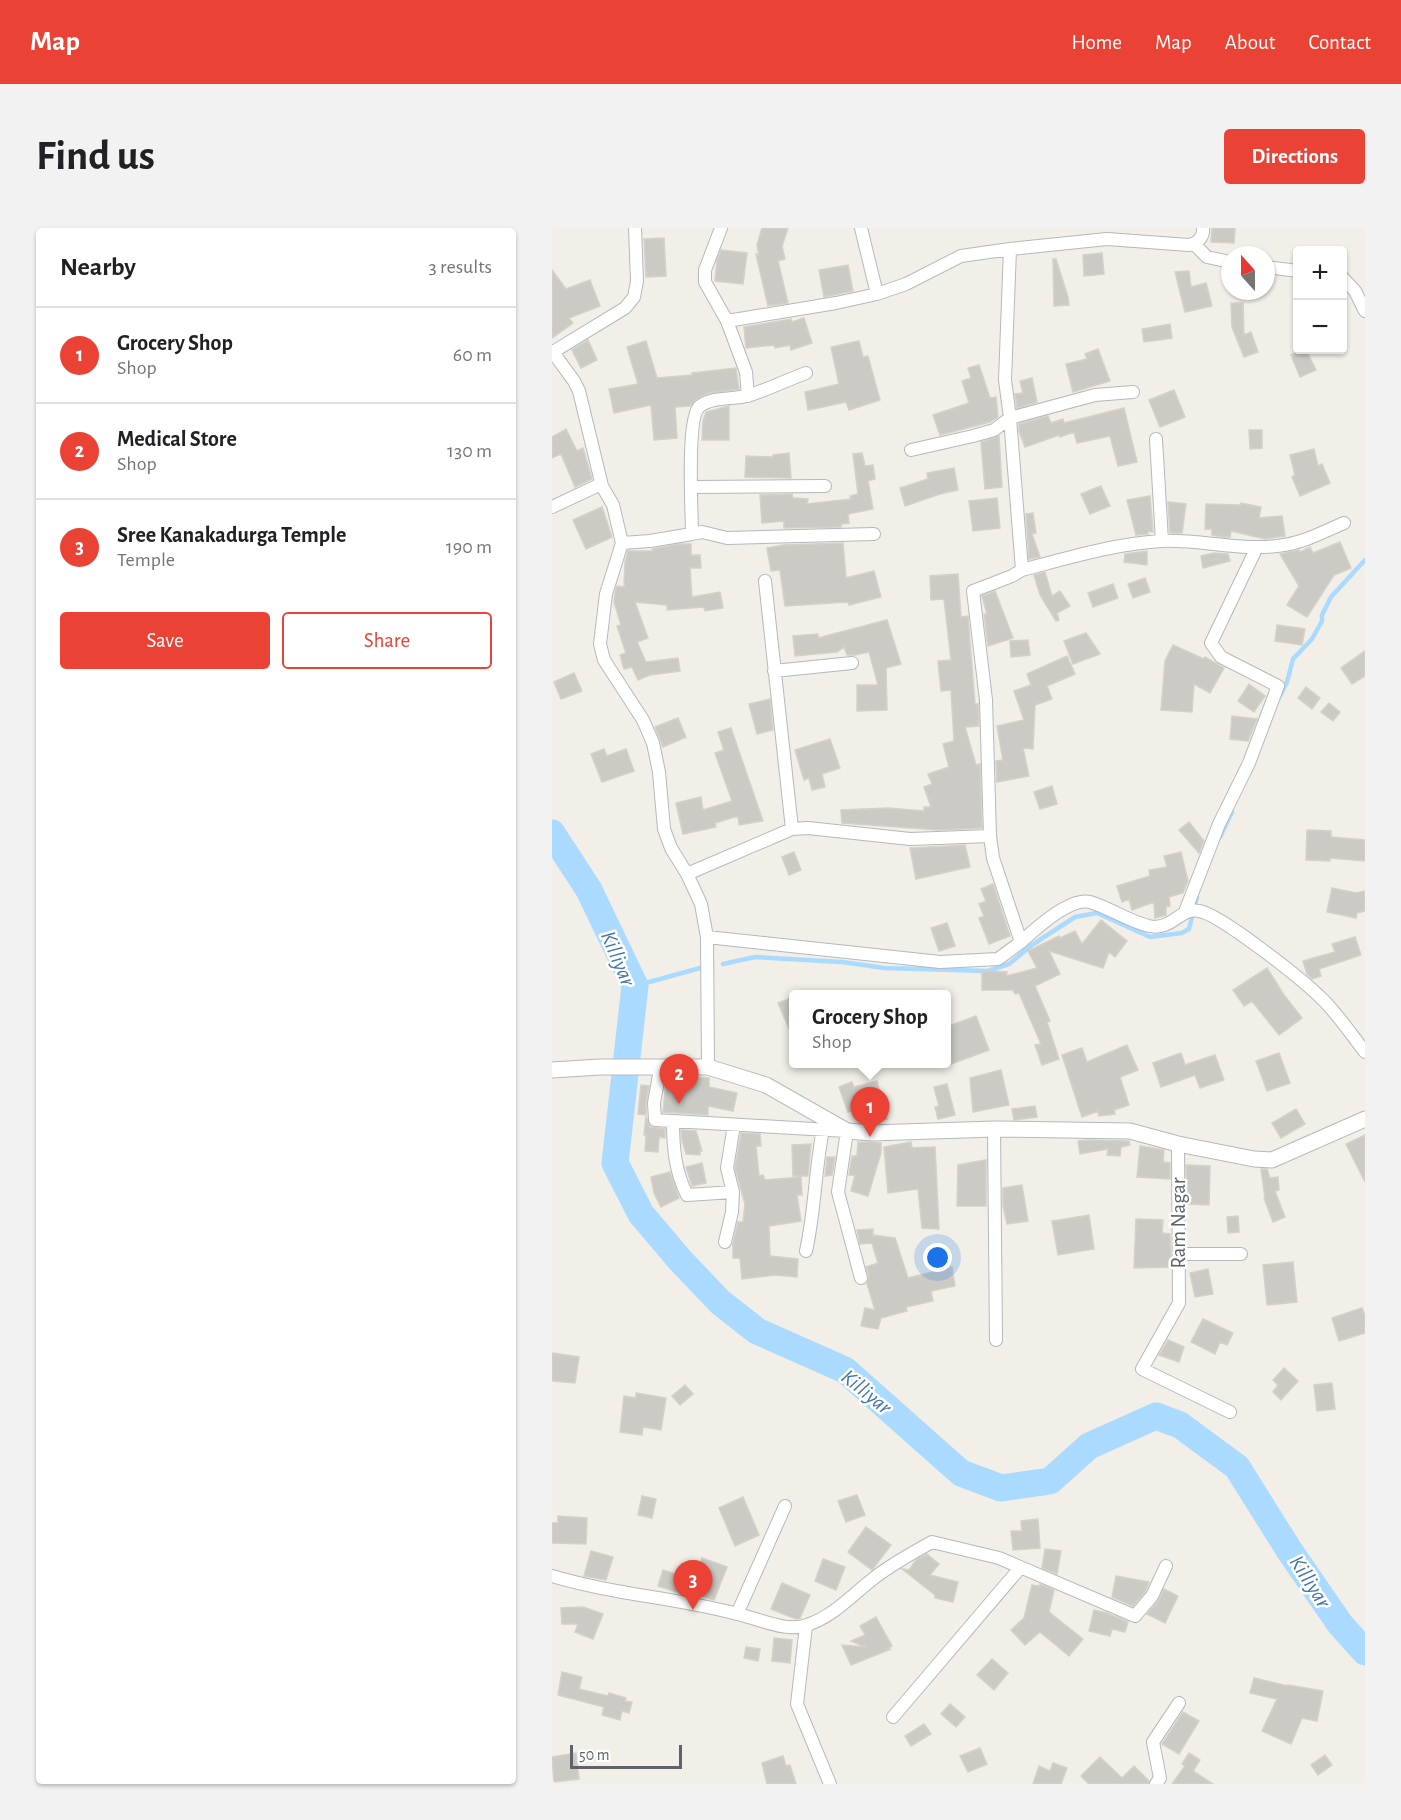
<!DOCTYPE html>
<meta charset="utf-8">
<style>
:root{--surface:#fff;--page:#f2f2f2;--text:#202124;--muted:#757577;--line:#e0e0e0;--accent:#ea4335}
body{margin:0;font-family:"Alegreya Sans",sans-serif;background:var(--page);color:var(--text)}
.controls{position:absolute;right:18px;top:18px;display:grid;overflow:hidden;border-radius:6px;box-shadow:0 2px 4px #0004}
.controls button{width:54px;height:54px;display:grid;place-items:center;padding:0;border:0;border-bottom:2px solid var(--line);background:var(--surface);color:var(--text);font:30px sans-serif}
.compass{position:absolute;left:669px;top:18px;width:54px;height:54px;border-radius:50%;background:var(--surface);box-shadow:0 2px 4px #0004;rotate:339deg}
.scale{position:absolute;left:18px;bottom:15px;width:112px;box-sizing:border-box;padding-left:6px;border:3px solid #5f6368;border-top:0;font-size:16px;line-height:21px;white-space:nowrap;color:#5f6368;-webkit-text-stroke:4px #fff;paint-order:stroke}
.you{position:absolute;left:386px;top:1030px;width:21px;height:21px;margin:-15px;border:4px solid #fff;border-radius:50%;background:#1a73e8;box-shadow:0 0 0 9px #1a73e833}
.badge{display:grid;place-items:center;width:39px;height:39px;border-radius:50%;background:var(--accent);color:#fff;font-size:20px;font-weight:700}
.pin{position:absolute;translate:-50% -50px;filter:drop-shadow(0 2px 3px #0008)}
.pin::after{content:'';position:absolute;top:32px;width:21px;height:18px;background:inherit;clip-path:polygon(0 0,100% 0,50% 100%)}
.popup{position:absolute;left:237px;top:762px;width:162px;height:78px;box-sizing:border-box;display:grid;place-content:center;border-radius:6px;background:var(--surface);filter:drop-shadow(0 2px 4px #0005);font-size:20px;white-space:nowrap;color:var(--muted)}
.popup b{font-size:22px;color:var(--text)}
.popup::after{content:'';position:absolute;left:50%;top:100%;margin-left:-12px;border:12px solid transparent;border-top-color:var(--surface)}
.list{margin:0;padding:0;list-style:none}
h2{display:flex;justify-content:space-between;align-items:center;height:78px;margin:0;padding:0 24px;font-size:26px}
h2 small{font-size:20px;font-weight:400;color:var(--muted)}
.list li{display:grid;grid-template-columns:39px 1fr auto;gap:18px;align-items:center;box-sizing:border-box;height:96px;padding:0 24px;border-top:2px solid var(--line)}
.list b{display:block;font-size:22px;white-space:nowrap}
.list p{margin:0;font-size:20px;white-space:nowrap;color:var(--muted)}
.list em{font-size:20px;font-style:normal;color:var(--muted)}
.actions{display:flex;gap:12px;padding:18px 24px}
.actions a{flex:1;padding:14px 0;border:2px solid var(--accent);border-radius:6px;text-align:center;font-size:21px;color:var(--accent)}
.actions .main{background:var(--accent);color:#fff}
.map{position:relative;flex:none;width:813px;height:1556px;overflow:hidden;border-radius:6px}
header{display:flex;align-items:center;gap:36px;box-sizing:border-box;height:84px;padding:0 30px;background:var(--accent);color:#fff}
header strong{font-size:28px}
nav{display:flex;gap:33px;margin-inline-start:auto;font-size:21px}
.intro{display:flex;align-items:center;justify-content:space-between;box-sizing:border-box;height:144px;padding:0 36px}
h1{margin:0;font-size:42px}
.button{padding:15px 27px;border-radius:6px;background:var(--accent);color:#fff;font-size:21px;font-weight:700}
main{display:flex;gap:36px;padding:0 36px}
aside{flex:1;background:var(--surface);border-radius:6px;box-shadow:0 2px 4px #0004}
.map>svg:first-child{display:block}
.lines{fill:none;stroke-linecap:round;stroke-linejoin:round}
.stream{stroke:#aadaff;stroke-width:4.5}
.river{stroke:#aadaff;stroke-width:27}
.building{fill:#cccac5;stroke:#d6d1c6;stroke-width:1.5}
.minor-casing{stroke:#b5b8bc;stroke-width:14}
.tertiary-casing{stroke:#b5b8bc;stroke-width:17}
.minor{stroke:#fff;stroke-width:12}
.tertiary{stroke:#fff;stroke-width:15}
.labels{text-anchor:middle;stroke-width:5;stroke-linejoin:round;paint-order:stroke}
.street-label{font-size:21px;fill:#5f6368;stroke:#fff}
.water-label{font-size:22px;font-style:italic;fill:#4174aa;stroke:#fff}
</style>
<header>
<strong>Map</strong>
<nav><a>Home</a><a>Map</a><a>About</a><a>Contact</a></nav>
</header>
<div class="intro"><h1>Find us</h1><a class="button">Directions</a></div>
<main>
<aside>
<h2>Nearby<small>3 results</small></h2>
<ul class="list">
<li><span class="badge">1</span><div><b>Grocery Shop</b><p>Shop</p></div><em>60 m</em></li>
<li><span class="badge">2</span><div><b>Medical Store</b><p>Shop</p></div><em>130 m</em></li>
<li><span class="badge">3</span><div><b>Sree Kanakadurga Temple</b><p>Temple</p></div><em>190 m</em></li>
</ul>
<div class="actions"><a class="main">Save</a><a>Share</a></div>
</aside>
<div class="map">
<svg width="813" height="1556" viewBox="0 0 813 1556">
<rect width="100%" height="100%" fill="#f1efe8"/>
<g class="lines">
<path class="stream" d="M728,468L735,454L741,431L760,411L770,393V387L779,369L813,332
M668,609L680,584
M171,736L203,729L290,734L332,740L436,743L457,736L480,717L523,689L545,685L598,709L630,705L637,701L645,669
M83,758L148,740"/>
<path class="river" d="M0,605L37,662L83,758L63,935L89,986L128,1032L168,1074L205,1103L293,1142L409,1245L449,1260L498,1253L537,1218L604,1188L628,1197L685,1239L737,1322L788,1396L813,1424"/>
</g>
<path class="building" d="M210,0H236L230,18L233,31L226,33L236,75L216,78L204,26L207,27L205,17Z
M660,0H683L682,15L659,14Z
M112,10L114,48L94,49L92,11Z
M169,22L195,25L191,56L163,53L165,32Z
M550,25L552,46L532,48L531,27Z
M501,31H504L516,69L517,77L502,78Z
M296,37L301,63L272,69L267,42Z
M0,42L14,61L38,52L48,78L17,90L21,95L0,110Z
M637,43L639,59L654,55L660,78L633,84L623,44Z
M679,75H691L692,107L699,104L706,124L692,129L680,99Z
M252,90L260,115L239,122L238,117L223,120L222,117L194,120L192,99L239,91L240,94Z
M618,96L620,110L592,114L590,101Z
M36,112L45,132L29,140L20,122Z
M94,113L105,150L140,147V145L184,140L187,161L157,165L144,171L138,178L123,179L125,210L102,212L99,177L62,185L57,161L86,156L75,119Z
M307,113L311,129L316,128L328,172L297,182L294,174L256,182L253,164L287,156L279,119Z
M546,121L558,153L521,164L514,136L535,131L533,126Z
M752,122H754L764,142L748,149L739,127Z
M427,137L438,170L444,169L446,189L438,194L388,207L381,187L417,175L410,153L419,150L416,140Z
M480,150L485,174L465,180L463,166L471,165L468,153Z
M622,162L633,189L608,199L597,172Z
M177,178V212H150L151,193L154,184Z
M572,180L585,234L566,238L558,208L525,215L522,204L508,209L507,207L473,219L467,203V196L496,188L499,195L511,191L512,195Z
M14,201L25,223L31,220L40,251L23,259L9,226L0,230V209Z
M697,202H710V220L698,221Z
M447,208L450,259L433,261L429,214Z
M762,221L766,238L770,236L778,255L748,268L740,249L743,247L738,227Z
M237,225L239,250L193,249L194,228L221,229V227Z
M310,225L313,238L321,237L323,251L316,253L321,281L296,286L297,295L289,296V299L232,300V293L210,295L208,267L240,266L241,270L256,271L255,276L299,271L298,268L306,266L301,226Z
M402,240L406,262L388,266L353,278L348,260L376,251L375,245Z
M549,258L558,278L538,286L529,266Z
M598,268L601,304L596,303V306L584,307L575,272Z
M445,270L448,300L421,303L417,273Z
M616,274L634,276L630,305H618Z
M689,275L709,279L707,290L730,288L733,308L713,311L679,303L678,309H671L660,307V301H653L654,276L689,277Z
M50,279L60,309L34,321L21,292Z
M481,285L484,305L480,306L488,329L477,331L474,286Z
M788,314L799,340L782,347L755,389L735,377L747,358L728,326L747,322L748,324L758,319L761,325Z
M291,315L294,350L322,343L329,369L297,377L296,374L233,378L228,342L219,343L215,320L231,317Z
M127,316H139V327H148L149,340H138L140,369L168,364L171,380L153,383L152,379L115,382V377L83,374L96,410L85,414L94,434L126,430L128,443L98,447L86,452L80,439L72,441L68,427L74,425L65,398L69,397L62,374L63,365L65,358L72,359L73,334L76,323H100V321Z
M595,323V337L572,334L573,326Z
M662,325L676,326L678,333L651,340L649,328Z
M493,344L500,368L508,363L518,378L505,385L507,392L504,393L488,367L482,347Z
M406,346L409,389L416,388L423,476H426L427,498L413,499L424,537L428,536L430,600L387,602L290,595L289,582L336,580L372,583V579H379L372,559L380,556L376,546L397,539L391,516L402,513L399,462L389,463L386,433L399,432L392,371L379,372L378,348Z
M593,350L598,364L581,370L576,356Z
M561,356L566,370L541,379L536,365Z
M443,363L461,410L436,418L432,386H435L430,368Z
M335,392L349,436L334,440L335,482L305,483V457H326L317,424L303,427H295L292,419L285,424L243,428L241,408L266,406V410Z
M725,397L753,401L750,417L723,413Z
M534,405L548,426L521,436L512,413Z
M476,412L478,427L459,429L458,413Z
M621,417L652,431L653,429L672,440L658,465L642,456L640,484L609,482L613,433Z
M813,423V448L800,456L789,440Z
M515,428L523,446L495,458L500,471L483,477L481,521L471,520L477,548L445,554L444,533L451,532L445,498L472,492L462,463L479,457L475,446Z
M22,445L30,463L9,471L2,454Z
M697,456L713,468L702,484L686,473Z
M754,459L768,470L760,481L746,470Z
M218,471L221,502L205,506L197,476Z
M777,475L788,484L781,493L769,484Z
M680,488L705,491L696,513L678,511Z
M126,490L134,509L111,519L103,499Z
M179,500L211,593L187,597L186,588L163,595L164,599L131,606L124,575L149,569L151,582L180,573L163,525L172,522L166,504Z
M278,511L288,540L270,546L273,559L260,562L257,550L252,552L243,522Z
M52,521L55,528L74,521L82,543L50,554L39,526Z
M500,558L505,576L488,581L482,564Z
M637,594L652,613L647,625L627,602Z
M755,602L779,603V609L813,612V633L778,630V633L754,632Z
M413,617L418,639L364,651L358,620Z
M242,624L249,642L237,647L230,629Z
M629,624L636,653L631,665L617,669L618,678L614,679V687L603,690L602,674L580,682L577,671L570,674L565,658L598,648L597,642L615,639L612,628Z
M441,656L458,708L437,716L427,690L432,688L427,676L434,673L429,661Z
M780,660L804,665L813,663V683L805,685L804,690L775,684Z
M549,692L575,713L563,729L557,724L551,740L497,723L508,746L483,758L498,793L495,794L507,831L490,837L483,817L489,816L467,765L463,766L461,762H430V743L455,744L454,748L485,740L476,723L507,708L508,710L523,703L530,716Z
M395,695L403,718L387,723L379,700Z
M803,709L809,727L767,741L769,748L760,751L755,746L751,733L783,724L780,716Z
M715,740L732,767L750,790L727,807L700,773L692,778L681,762Z
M242,769V812L226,775Z
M424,788L437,822L394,838V799Z
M575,817L586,842L568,849L577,877L562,882L563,886L547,888L546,883L530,889L510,827L530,820L535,834Z
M629,825L633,837L663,827L672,852L648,860L643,847L609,859L601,835Z
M727,825L738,855L715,863L704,833Z
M449,842L457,877L421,884L418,850Z
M137,849L157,850V859L185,865L181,883L156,878V887L111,884L114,854L137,851Z
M325,853L335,891L318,895L314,878L296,884L287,859L300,854L302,859Z
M395,856L403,887L386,891L383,879L387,878L382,859Z
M89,857L97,858L94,874V887L86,886Z
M483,878L485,889L462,892L460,881Z
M744,881L753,896L729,910L720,895Z
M94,888L98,899L113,901V910L107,909L106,924L93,923L94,907H92Z
M129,902L144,903L150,923H148V927L134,926L130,912Z
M189,905L208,906L209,918H204L207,948L211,947L213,952L249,949L250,967H245L249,993L217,998L218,1028L246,1031L245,1049L223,1047L190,1051L188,1030H181V1015L186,994H191L193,976L183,940Z
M813,907V954L794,916Z
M534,912L577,913L578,917L569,919L568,928L555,927L556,921L528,926L526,913Z
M306,914L329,915V925L316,968L299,963L303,947H297L300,928H305Z
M359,914L360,920L383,919L387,1001L370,1000L366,961L336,965L332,919Z
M259,916L256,948H241L240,917Z
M588,918L612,922L611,934L618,935V951L585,949Z
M275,929H283L280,947L273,948Z
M434,932V978H405L406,937Z
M150,935L154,955L140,958L134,939Z
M634,937L658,938L657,977L635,976Z
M709,941H715L718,950L726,949L727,962L723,963L733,989L721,994L712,970H713Z
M118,944L127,970L109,979L102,965L99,949Z
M470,957L476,993L455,996L451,978V960Z
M537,987L542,1021L506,1027L500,993Z
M686,988L687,1004L676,1005L675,989Z
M584,991L611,992L610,1005L618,1006L619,1039L582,1040Z
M321,1001V1007L343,1010L356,1050L400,1039L403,1058L379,1063L381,1073L354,1079L355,1083L329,1090L326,1101L309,1098L313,1080L323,1082L315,1056L317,1048L314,1039L326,1035L320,1015L308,1016L305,1002Z
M741,1034L745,1074L715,1077L711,1037Z
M656,1041L661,1066L643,1069L638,1045Z
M810,1080L813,1088V1105L787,1113L780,1090Z
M651,1091L681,1105L675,1117L668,1114L663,1126L639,1114Z
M616,1112L632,1119L627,1134L607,1127Z
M0,1125L27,1129L23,1155L0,1153Z
M732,1140L746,1153L729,1172L721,1164L726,1157L721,1152Z
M780,1155L783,1181L765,1183L762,1157Z
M133,1157L141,1166L128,1177L120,1168Z
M84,1165L114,1170L109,1202L91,1199L90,1207L68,1204L72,1168L84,1170Z
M305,1267L313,1287L294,1294L286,1273Z
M90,1268L104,1271L100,1290L86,1287Z
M191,1269L207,1307L183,1318L167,1280Z
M6,1288L35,1290L34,1316L0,1315V1295H6Z
M486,1291L488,1320L461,1322L459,1303H470L469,1293Z
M314,1299L339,1317L320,1342L296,1324Z
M493,1321L509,1323L505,1346L490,1340Z
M39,1323L61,1329L54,1352L32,1348Z
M375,1326L387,1336L378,1347L406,1354L401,1374L383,1370V1367L350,1341L357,1342L364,1332Z
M150,1330L175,1339L162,1372L133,1362L131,1366L106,1358L111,1342L142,1352Z
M271,1331L293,1339L284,1362L263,1353Z
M564,1348L597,1354L593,1364L581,1378L560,1369Z
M230,1355L258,1367L248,1390L244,1391L219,1381Z
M488,1356L502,1362L497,1384L531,1411L517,1428L488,1404L473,1417L459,1402L472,1390L480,1357L488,1358Z
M612,1361L626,1368L613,1395L595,1386L606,1373Z
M31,1379L51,1386L41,1411L23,1404L26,1396H10L9,1380Z
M542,1382L555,1385L576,1394L573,1404L560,1401L558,1408L537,1403Z
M324,1389L340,1418L335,1421H339L299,1437L290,1417L314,1419L299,1413L313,1407L308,1398Z
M222,1410L240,1412L238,1435L220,1433Z
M194,1419L208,1421L206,1433L192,1430Z
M440,1431L456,1445L442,1462L425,1447Z
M10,1444L30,1449L27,1461L56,1468L57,1465L74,1470L73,1473L80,1474L77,1485L70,1483L68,1492L50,1487L52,1479L6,1467Z
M702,1450L736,1458V1457L771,1463L765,1493L750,1490L739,1516L710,1503L725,1471L698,1465Z
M398,1476L413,1489L404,1499L389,1486Z
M631,1484L647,1493L627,1526L610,1516Z
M372,1496L379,1506L359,1518L353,1508Z
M428,1520L435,1536L416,1544L408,1528Z
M24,1525L27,1551L2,1554L0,1529Z
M637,1525L648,1532L641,1543L661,1556H620L633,1538L630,1536Z
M773,1527L780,1537L766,1547L759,1537Z
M231,1528L234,1538L238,1537L244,1556H215L210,1535Z
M548,1529L570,1550L582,1538L597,1553L596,1556H537L529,1548Z
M501,1535L515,1540L509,1556H481L487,1538L498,1543Z"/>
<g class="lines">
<g class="minor-casing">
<path id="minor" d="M169,0L153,42V54L175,93L194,144L196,168
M309,0L325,66L354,56L409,28L458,21
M642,16L655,29L678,34
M714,39L746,43
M790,49L803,63L813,83
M175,93L284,75L325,66
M0,123L22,153L27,163L50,258
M1,124L73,80L82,69L85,53L83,0
M604,211L610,313
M359,222L421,208L442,202L458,190L543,167L581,164
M139,259L273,258
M0,279L45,258H50L61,277L70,315
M140,306L150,304L175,310L322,306
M470,342C516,330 561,316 609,313C650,311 691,324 732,317C753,314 773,303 792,295
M213,353L240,601
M222,443L300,435
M135,646L240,601L256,600L358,611L438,608
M633,684L667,596L697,535L726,458L669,429L659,415L705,319
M155,709L149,676L135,646L119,620L112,601L107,544L101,515L91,492L52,432L48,416L54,366L70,315L98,313L140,306C140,285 134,188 148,178C161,168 183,172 198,167C217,161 235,152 254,145
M469,714C483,701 518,669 538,674C558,680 576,693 597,698C621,703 627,679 647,683C668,686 748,750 766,767C784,783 798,805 813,824
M156,839L155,709L388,734L446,731L469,714L441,630L438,608L434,472L421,363L460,348L470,342L458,190L453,152L458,21L555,11L637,17C646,15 652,9 651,0
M128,843L107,847L102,875L103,892L295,903L286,964L309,1050
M121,893C121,920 123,943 135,967L181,964
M442,901L444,1112
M626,916L627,1075L590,1141L678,1184
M173,1014L180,984L181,964L175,940L182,897
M254,1023C263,983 263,942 271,901
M627,1026H689
M0,1348C63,1367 130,1370 193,1388C212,1393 236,1404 255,1397C282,1388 300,1367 322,1350C340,1336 360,1325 380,1314L447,1330L583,1388L600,1368L614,1338
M185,1386L233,1278
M254,1398L245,1476L278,1556
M341,1489L468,1340
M604,1556L608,1550L601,1514L627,1475"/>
</g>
<g class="tertiary-casing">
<path id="tertiary" d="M0,842L48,839H156L214,857L295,903L320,905L442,901L578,903L626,916L702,931L720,932L813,891"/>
</g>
<use href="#minor" class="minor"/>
<use href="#tertiary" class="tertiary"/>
</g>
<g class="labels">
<g class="street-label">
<text transform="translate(626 995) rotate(-90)" y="7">Ram Nagar</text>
</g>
<g class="water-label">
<text transform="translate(67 730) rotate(67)" y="8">Killiyar</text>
<text transform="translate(315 1163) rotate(39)" y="8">Killiyar</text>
<text transform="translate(759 1353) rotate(57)" y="8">Killiyar</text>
</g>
</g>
</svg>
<div class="controls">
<button>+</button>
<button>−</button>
</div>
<svg class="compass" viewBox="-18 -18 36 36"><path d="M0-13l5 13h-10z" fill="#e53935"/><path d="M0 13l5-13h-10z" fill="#757577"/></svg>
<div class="scale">50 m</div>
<div class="you"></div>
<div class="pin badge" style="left:318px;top:909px">1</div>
<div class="popup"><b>Grocery Shop</b>Shop</div>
<div class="pin badge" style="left:127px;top:876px">2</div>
<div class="pin badge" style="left:141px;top:1382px">3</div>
</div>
</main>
